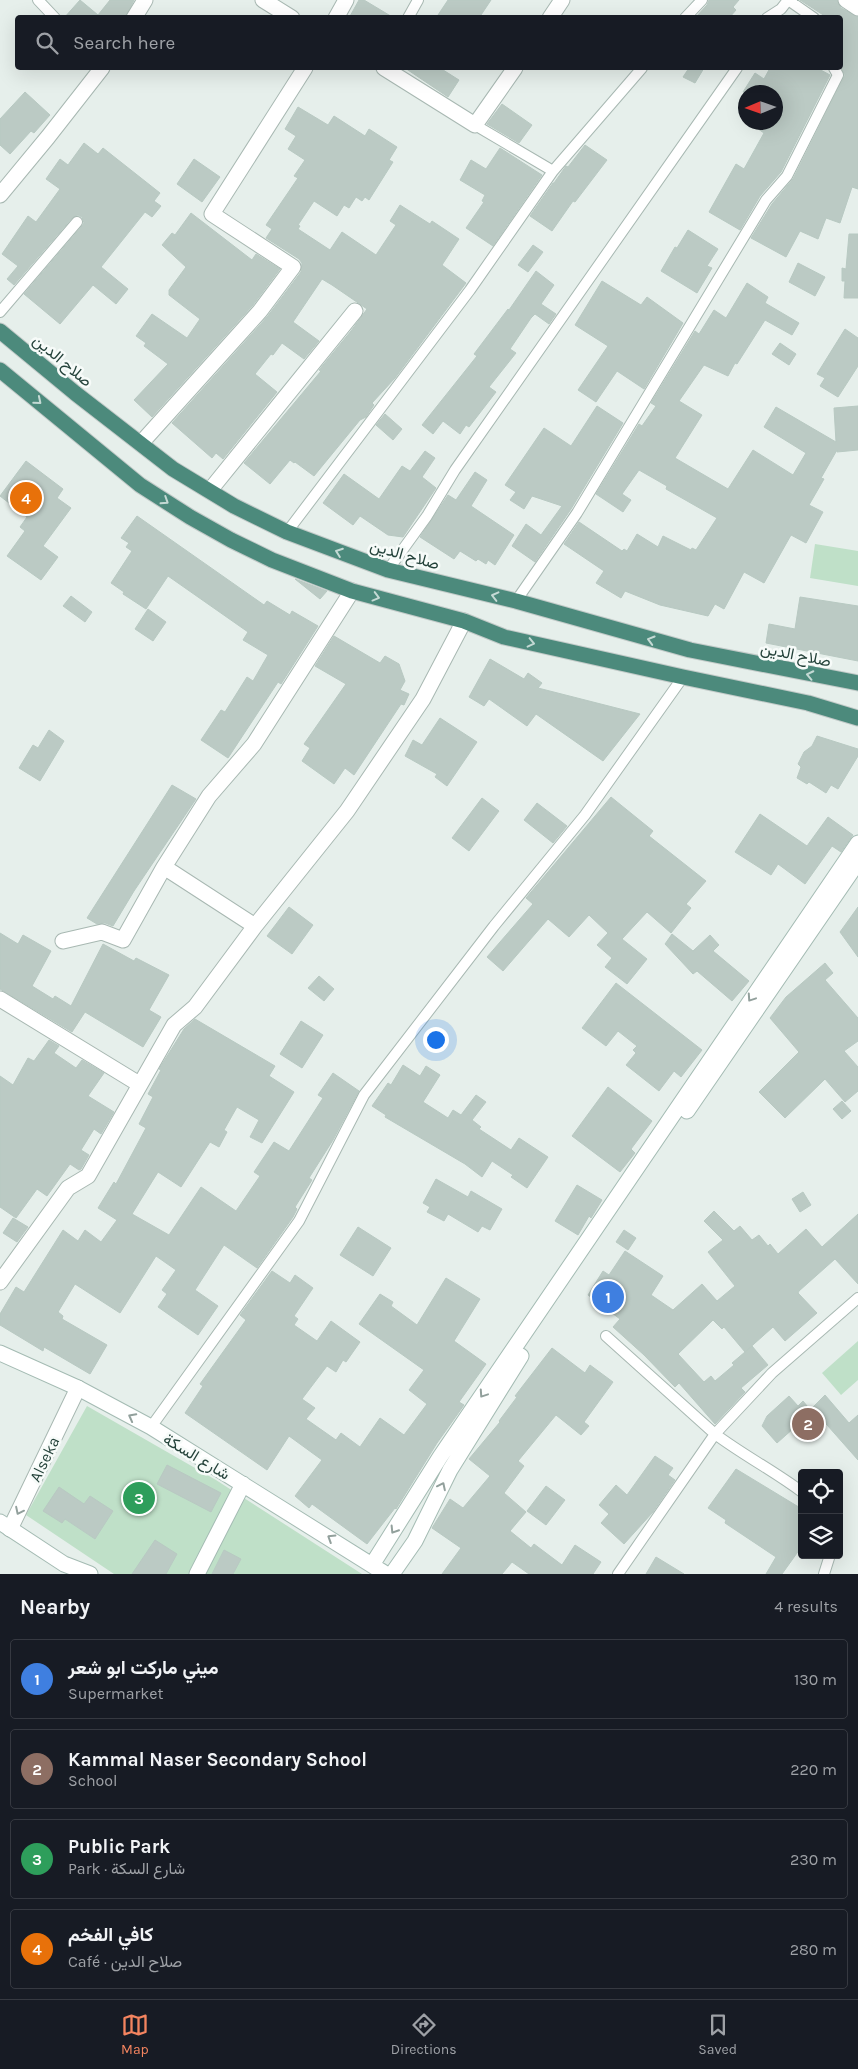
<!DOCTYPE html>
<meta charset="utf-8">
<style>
:root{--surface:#171b24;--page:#20242c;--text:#f1f3f6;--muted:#9ea1a6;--line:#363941;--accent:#f4845f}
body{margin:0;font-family:Karla,Vazirmatn,sans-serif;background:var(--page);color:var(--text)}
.controls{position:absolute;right:15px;bottom:15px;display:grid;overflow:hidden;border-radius:5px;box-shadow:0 5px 20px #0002}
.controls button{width:45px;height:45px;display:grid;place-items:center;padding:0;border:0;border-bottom:1px solid var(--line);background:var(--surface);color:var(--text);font:25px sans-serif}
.compass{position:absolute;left:738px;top:85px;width:45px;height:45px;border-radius:50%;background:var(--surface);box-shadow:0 5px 20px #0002;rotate:268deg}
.you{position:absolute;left:435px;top:1039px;width:18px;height:18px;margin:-12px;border:4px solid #fff;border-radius:50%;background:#1a73e8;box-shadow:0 0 0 8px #1a73e833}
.badge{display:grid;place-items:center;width:32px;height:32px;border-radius:50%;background:var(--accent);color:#fff;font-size:16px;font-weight:700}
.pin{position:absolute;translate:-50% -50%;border:2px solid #fff;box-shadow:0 1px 5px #0006}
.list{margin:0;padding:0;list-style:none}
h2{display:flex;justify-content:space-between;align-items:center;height:65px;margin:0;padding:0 20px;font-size:21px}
h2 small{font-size:16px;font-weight:400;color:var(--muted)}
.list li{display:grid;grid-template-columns:32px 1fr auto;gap:15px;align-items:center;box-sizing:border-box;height:80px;margin:0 10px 10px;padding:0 10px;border:1px solid var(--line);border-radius:5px}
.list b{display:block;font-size:19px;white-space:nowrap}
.list p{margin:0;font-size:16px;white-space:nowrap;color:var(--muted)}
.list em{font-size:16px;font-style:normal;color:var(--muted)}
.icon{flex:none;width:28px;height:28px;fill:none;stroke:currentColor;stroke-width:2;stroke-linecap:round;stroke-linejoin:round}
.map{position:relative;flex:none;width:858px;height:1574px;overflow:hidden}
.search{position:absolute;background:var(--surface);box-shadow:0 5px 20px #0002;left:15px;right:15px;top:15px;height:55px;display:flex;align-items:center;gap:12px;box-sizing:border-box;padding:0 18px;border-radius:5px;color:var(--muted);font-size:19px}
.sheet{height:425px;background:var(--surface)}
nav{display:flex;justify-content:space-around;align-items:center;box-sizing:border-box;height:70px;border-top:1px solid var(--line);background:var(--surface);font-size:14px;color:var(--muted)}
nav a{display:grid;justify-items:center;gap:2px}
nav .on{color:var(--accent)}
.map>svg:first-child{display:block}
.green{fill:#bfe0c8}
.building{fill:#bbcac4;stroke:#b8c9c2}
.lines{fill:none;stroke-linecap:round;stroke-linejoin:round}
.service-casing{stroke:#a8b8b2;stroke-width:12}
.minor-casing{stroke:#a8b8b2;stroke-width:17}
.secondary-casing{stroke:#a4bbb3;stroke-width:17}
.trunk-casing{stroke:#c2cac8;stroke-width:17}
.service{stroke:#fff;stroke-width:10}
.minor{stroke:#fff;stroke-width:15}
.secondary{stroke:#fff;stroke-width:15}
.trunk{stroke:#4c8a7c;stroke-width:15}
.oneway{stroke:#c4d9d4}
.oneway2{stroke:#92a09c}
.labels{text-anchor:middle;stroke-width:5;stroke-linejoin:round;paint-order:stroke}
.street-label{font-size:16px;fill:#24423a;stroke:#f7fbf9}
</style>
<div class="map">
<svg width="858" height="1574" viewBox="0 0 858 1574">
<rect width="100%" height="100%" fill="#e6efeb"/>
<path class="green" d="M815,544L858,551V586L810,578Z
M858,1341V1380L841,1395L822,1373Z
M87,1406L216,1480L362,1574H114L26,1515Z"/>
<path class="building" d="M80,0L98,15L110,0H134L125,18H64Z
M359,0H364L394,18H349Z
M448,0H491L479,18H436Z
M709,0H739L733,7L736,10L729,18H695L707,5Z
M800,0H837L841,8L858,17V189L852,187L840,223L826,218L818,239L800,231L786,257L751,238L772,204L793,179L845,75L840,66V18H828Z
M405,68H440L459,80L448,97Z
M689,68H704L695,83L683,77Z
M770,68H817L830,75L781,172L760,196L740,230L709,212L736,164L744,169L764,133L748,122H776V92H743L755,73L764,79Z
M25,92L50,115L34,133L31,131L10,154L0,145V119Z
M502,104L532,125L519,143L487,124Z
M298,107L328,125L334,116L365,136L369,129L397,147L389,160L393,162L369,200L365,197L362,201L356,197L349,208L344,205L337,216L314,201L298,225L300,226L298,229L330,250L342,232L376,255L396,225L390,221L400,205L430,224L432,221L459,239L442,265L466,283L395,378L372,403L374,405L366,417L360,420L314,476L295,462L294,463L290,460L270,484L244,463L321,371L319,370L351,331L367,309L332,285L322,279L293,322L319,341L304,359L282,343L273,355L271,354L255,374L277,392L223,459L216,453L212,458L172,423L267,317L301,272L302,263L299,259L266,238L272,229L266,225L298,178L294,176L305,160L288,149L296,136L285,129Z
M84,143L98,154L103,148L160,193L154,201L161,206L152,217L145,212L101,267L128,289L116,304L93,285L60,324L24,294L82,226L84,223L82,217L78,215L72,218L14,285L7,279L18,266L2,254L28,216L36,222L60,189L46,179L60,159L68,165Z
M585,145L607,160L575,202L573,201L552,231L530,216L553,183H554L566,166L568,167Z
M500,148L542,175L493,246L466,228L484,202L482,201L485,195L460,180L471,160L486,169Z
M194,159L220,177L202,202L177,184Z
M191,213L252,260L256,254L280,269L253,305L152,417L134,400L168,364L144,346L146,343L136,336L152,314L187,338L200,319L169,295V290L186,267L162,245L172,233L175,235Z
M688,230L718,249L707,266L712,268L697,293L661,271L675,247L677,248Z
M849,234H858V298H844L845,281H842V268L846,269Z
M533,245L543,252L528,272L518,265Z
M798,263L825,277L815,296L789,282Z
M536,271L554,285L541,304L556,314L549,324L535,314L531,318L510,349L516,353L489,387L496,392L469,427L466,425L460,434L443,421L433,434L422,425L477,356L474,354L508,309L509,310Z
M602,281L641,305L647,297L683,323L644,389L617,371L596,402L578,390L608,346L575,325Z
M747,283L768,297L765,303L799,323L792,335L765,320L737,364L735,363L728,376L704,365L679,401L702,415L675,458L728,489L753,450L793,475L806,453L764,427L776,407L836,442L834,408L858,406V450L837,452V450L821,478L824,479L809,505L823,512L806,543L791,535L764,583L744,572L724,609L715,604L708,616L660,605L625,591L621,598L596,583L604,571L564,544L579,522L622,551L624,549L627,551L637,534L658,547L663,536L691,550L692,548L696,550L717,518L666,489L667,486L639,470L622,494L631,500L623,512L596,494L639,424L642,426L656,406L651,403L695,331L699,334L714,310L726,318Z
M845,329L858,338V366L838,397L820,386L825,378L817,374Z
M780,343L796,354L789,365L772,354Z
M597,406L623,423L571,509L535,562L512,546L526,524L541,535L562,506L532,496L524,509L510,500L516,492L505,485L544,428L571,446Z
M385,414L402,429L393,440L376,425Z
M425,451L435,458L422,477L436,488L403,537L388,535L360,516L353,525L323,503L344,474L379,499L402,466L410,471Z
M26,461L63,489L57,498L71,508L43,546L58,557L41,580L7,556L25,531L20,527L27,517L0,496Z
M475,472L487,480L471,506L514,535L495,565L488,560L486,564L478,559L476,561L460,551L454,559L420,537L448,495L456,500Z
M137,516L264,605L267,601L290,615L292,611L318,626L281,684L278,682L228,758L201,740L221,710L225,712L247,677L253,681L268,655L243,640L248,632L168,576L146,609L123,594L124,592L111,583L132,551L126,547L129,543L121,538Z
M295,579L327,591L320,599Z
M71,596L92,612L85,622L63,606Z
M800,597L858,606V661L766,643L769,624L795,629Z
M148,609L166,622L153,641L135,629Z
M334,636L380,663L385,656L399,664L405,681L400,690L409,694L404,705L401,704L354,775L345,768L334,784L302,761L310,748L304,744L346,684L315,666Z
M490,659L524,679L528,673L542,683L538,688L640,714L603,761L536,714L527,726L489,699L484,706L469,697Z
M440,718L477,742L447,786L435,777L437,774L405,756L413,740L422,745Z
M49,730L64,741L40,781L19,768L33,745L38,748Z
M817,736L858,749V756L838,789L831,785L826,793L809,782L807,784L797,778L801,767L798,764L804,752L812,746Z
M172,785L196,799L134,891L113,926L105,923L97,924L87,918Z
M611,797L653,831L649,836L706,881L686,904L691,908L671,933L647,912L622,939L647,959L627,984L605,967L612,958L597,945L608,933L589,915L569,937L548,919L503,971L487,957L533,904L526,898Z
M482,798L499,811L469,851L452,838Z
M537,803L567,826L553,843L524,820Z
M760,814L807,846L828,817L853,835L841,852L832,846L805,884L778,864L771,875L735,852Z
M289,907L313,925L292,954L267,936Z
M858,907V957L840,932Z
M0,933L18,944L23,935L51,951L32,986L53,999L55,996L71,1006L103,944L134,961L136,958L169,975L149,1010L161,1017L143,1047L85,1012L72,1032L0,989Z
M672,934L693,951L710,935L719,945L713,951L749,981L732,1001L697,971L693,974L665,944Z
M825,963L833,973L825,980L858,1018V1041L844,1051L858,1067V1091L845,1102L825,1079L785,1118L759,1092L799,1052L770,1018L786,997Z
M319,976L334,989L324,1001L308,988Z
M616,983L702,1050L681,1077L674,1071L659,1091L626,1065L636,1053L633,1050L637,1046L618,1031L606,1046L582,1028Z
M195,1019L275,1066L269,1076L294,1092L262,1143L250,1137L259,1120L237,1107L224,1130L227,1132L219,1147L210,1142L181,1187L158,1172L132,1214L169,1235L201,1187L236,1211L260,1176L254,1172L274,1142L289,1151L323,1098L318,1095L333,1073L359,1091L333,1140L309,1178L312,1180L295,1207L297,1209L293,1217L257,1268L224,1245L195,1290L218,1306L198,1335L158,1307L167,1294L162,1290L176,1270L156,1256L120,1313L75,1284L58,1312L63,1316L62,1319L107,1345L90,1374L44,1347L43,1351L0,1325V1314L16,1287L24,1292L63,1230L78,1241L85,1230L101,1242L117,1220L98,1208L114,1182L116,1184L146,1128L139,1124L153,1097L148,1094L161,1070L159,1069L184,1029Z
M301,1021L323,1035L302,1068L280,1054Z
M49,1040L59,1046L54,1053L76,1068L82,1060L104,1073L88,1096L114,1112L101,1134L94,1129L81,1150L89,1155L81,1169L79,1170L70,1164L47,1196L37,1189L16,1218L0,1207V1076L13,1085L28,1058L34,1061Z
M403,1065L420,1076L426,1066L440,1075L423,1102L448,1118L453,1110L461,1115L476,1095L486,1102L472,1120L481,1127L479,1129L511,1150L519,1138L548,1157L527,1188L511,1177L513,1175L492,1161L482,1177L465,1164L385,1117L386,1115L372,1106L388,1083L391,1085Z
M608,1087L652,1121L631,1149L635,1153L620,1172L572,1136Z
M842,1101L851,1111L842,1119L833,1109Z
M436,1179L468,1197L471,1191L502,1209L490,1230L482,1226L478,1232L448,1214L444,1221L427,1212L430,1207L423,1203Z
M577,1185L602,1200L591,1218L589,1216L578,1235L555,1221Z
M803,1192L811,1205L800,1212L792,1199Z
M714,1211L734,1231L740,1226L752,1240L759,1235L768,1246L770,1244L778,1254L806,1229L822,1247L858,1214V1284L835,1259L799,1291L798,1293L817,1313L785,1341L773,1327L745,1352L724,1327L722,1329L713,1320L678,1354L704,1382L711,1376L715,1381L734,1365L732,1363L752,1346L768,1365L741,1388L745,1392L715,1424L679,1383L675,1387L644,1355L613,1327L620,1319L588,1295L603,1271L609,1275L625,1251L663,1276L651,1295L673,1310L702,1284L717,1301L735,1286L708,1252L723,1240L704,1221Z
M13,1218L28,1227L17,1242L3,1233Z
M358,1227L391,1248L373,1276L340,1255Z
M624,1230L636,1238L628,1250L616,1242Z
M272,1271L290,1283L295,1275L313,1288L294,1316L298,1319L294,1325L317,1341L331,1321L360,1342L346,1362L343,1360L336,1372L327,1366L302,1399L315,1408L306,1419L336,1440L341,1433L360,1447L380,1418L404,1435L427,1404L409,1390L424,1370L359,1324L380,1294L393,1302L391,1306L417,1325L446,1278L480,1299L454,1341L486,1364L459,1402L464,1405L437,1443L396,1509L395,1508L367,1544L312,1504L309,1508L295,1496L322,1460L289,1436L267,1470L185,1413L203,1386L200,1384L246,1320L240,1315Z
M552,1348L585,1373L590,1365L613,1382L584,1422L589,1426L581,1435L556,1415L518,1461L524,1466L504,1493L526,1512L510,1531L531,1548L534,1544L562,1565L575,1545L601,1562L593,1574H529L512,1562L502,1574H442L461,1548L432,1528L450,1499L463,1508L490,1476L469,1459L500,1422L499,1421L517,1397L515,1396Z
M825,1395L849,1423L858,1415V1460L812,1408Z
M789,1396L798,1406L803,1401L812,1412L777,1443L762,1426L767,1416Z
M655,1456L673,1468L668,1475L675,1480L653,1512L624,1544L601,1523L609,1514L599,1505L616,1485L627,1495Z
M167,1465L221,1493L211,1512L157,1484Z
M736,1469L802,1509V1546L782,1574H766L776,1557L725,1523L726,1520L708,1508Z
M546,1486L565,1500L546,1525L527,1511Z
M59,1487L84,1504L90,1496L113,1511L95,1539L65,1519L62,1523L43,1511Z
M155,1540L177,1554L166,1574H132Z
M224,1550L241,1559L233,1574H212Z
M656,1557L684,1574H646Z"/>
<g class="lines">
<g class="service-casing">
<path id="service" d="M38,0L55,18
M792,0L791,2L814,18
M408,18L418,0
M685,18L702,0
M767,18L781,9L788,0
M475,125L553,171
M0,312L77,222
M287,532L470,290L553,171L642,68
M388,570L427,516L455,470L737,68
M516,601L577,513L766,200L787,176L838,75L834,68
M606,1336L715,1434C743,1455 774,1471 802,1492
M151,1427L299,1221L364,1095L494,926L585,815L683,677
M618,1574L715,1434L772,1373L858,1298
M824,1574L830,1555"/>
</g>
<g class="minor-casing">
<path id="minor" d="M263,0L292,18
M846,0L858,8
M134,18L145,0
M336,18L346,0
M550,18L562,0
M384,68L475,125L515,68
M0,195L48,137L102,68
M143,441L260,311L293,267L212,214L305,68
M211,489L355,311
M164,867L255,926
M63,941L102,932L123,940L164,867L209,796L254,744L352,591
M0,999L139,1084
M0,1282L68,1188L88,1176L174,1025L195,1007L255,926L347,811L423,699L464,621
M10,1529L78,1388"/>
</g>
<g class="secondary-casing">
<path id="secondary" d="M687,1111L858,862
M0,1353L78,1388L151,1427L386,1574
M0,1522L64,1564L90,1574
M372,1565L440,1457L858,843
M197,1574L243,1484
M392,1574L415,1541L450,1470L521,1356"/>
</g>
<g class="trunk-casing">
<path id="trunk" d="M0,331L75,393L173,469L234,506L287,532L388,570L516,601L690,650L858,683
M0,370L140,485L190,517L231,540L272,560L352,591L464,621L504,637L683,677L808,703L858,718"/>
</g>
<use href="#service" class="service"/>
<use href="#minor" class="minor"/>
<use href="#secondary" class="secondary"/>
<use href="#trunk" class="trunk"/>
</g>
<defs><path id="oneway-chevron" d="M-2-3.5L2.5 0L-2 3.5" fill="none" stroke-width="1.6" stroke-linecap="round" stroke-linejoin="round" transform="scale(1.25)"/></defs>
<g class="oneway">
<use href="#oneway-chevron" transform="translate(38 401) rotate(40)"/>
<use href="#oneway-chevron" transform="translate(165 501) rotate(33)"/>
<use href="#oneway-chevron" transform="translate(339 552) rotate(-160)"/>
<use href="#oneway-chevron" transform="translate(495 596) rotate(-166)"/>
<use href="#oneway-chevron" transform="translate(376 597) rotate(15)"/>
<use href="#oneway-chevron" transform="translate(651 640) rotate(-164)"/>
<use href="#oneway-chevron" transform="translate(531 643) rotate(13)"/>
<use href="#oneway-chevron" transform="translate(810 675) rotate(-168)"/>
</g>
<g class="oneway2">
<use href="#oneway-chevron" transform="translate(751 998) rotate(124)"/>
<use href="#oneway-chevron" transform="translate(483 1394) rotate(124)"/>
<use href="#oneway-chevron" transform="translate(132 1417) rotate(-152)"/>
<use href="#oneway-chevron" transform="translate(442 1486) rotate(-64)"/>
<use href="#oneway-chevron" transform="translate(19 1511) rotate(116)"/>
<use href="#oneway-chevron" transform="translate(394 1530) rotate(122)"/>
<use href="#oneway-chevron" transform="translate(331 1538) rotate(-148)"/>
</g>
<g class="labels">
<g class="street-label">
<text transform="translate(63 360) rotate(40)" y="6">صلاح الدين</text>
<text transform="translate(405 554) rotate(16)" y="6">صلاح الدين</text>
<text transform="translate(796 654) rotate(11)" y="6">صلاح الدين</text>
<text transform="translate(197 1456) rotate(31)" y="6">شارع السكة</text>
<text transform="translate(44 1459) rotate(-64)" y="6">Alseka</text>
</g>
</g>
</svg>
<div class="controls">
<button><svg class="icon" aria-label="locate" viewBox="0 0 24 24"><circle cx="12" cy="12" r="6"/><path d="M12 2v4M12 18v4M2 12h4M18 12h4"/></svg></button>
<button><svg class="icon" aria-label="layers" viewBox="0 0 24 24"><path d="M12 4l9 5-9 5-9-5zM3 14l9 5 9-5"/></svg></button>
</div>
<svg class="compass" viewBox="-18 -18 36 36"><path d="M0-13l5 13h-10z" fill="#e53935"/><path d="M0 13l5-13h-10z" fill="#9ea1a6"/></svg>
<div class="you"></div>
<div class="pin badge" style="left:608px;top:1297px;background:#3f7fe0">1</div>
<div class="pin badge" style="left:808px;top:1424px;background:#8d6e63">2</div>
<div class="pin badge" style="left:139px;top:1498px;background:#2e9e5b">3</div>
<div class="pin badge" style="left:26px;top:498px;background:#e8710a">4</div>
<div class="search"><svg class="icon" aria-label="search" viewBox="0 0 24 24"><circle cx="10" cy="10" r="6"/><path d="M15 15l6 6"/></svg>Search here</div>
</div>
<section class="sheet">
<h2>Nearby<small>4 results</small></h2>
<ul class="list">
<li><span class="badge" style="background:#3f7fe0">1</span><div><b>ميني ماركت ابو شعر</b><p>Supermarket</p></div><em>130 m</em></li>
<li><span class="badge" style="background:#8d6e63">2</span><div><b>Kammal Naser Secondary School</b><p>School</p></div><em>220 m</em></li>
<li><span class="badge" style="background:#2e9e5b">3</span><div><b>Public Park</b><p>Park · شارع السكة</p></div><em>230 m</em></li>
<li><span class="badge" style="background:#e8710a">4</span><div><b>كافي الفخم</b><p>Café · صلاح الدين</p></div><em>280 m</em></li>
</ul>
</section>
<nav>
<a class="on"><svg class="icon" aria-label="map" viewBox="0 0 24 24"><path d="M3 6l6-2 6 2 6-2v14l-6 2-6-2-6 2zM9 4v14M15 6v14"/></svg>Map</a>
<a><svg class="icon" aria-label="directions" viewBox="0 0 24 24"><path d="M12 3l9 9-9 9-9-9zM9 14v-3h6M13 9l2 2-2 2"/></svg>Directions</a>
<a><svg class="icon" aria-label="saved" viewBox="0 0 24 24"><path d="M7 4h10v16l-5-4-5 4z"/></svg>Saved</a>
</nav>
